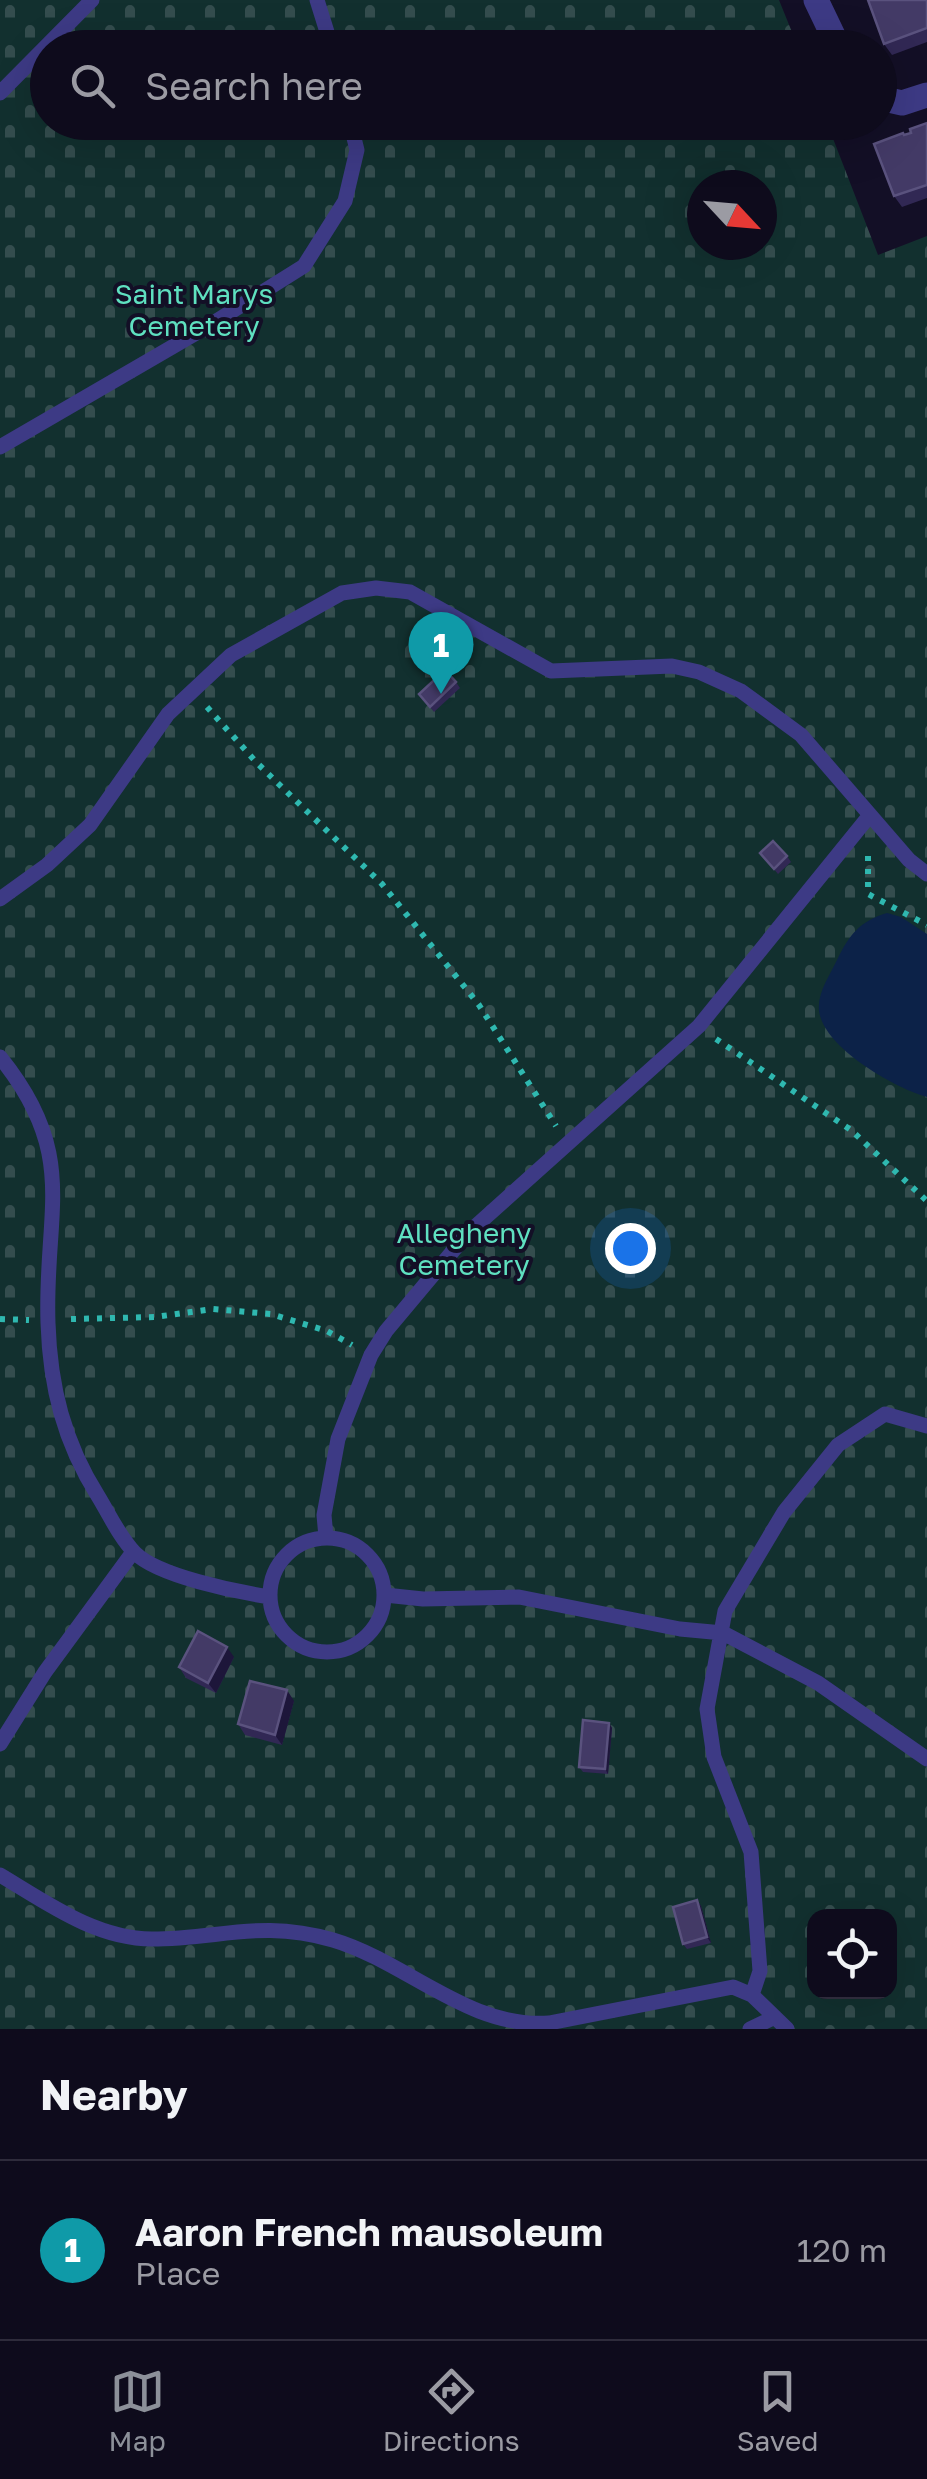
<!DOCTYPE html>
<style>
:root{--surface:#0e0b1c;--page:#171425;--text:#f1f3f6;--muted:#9b9ba3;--line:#2e2b3b;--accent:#8c9099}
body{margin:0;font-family:"Golos Text",sans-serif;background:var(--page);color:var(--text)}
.controls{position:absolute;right:30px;bottom:30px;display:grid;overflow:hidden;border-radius:20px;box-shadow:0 10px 40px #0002}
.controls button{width:90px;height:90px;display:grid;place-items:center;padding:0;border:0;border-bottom:2px solid var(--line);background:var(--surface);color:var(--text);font:50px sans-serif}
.compass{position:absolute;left:687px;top:170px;width:90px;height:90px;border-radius:50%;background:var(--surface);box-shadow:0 10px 40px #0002;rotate:116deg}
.you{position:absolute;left:630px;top:1248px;width:35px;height:35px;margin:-25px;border:8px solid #fff;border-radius:50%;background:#1a73e8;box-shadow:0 0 0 15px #1a73e833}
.badge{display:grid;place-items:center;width:65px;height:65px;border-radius:50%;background:var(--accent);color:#fff;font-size:32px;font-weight:700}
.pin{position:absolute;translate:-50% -82px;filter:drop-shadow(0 2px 5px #0008)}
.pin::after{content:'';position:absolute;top:52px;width:35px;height:30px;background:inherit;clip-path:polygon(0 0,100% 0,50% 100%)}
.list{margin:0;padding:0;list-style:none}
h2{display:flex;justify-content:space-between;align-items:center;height:130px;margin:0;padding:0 40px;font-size:42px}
h2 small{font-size:32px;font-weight:400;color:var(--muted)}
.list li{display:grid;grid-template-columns:65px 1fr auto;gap:30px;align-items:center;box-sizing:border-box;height:180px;padding:0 40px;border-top:2px solid var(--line)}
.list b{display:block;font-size:38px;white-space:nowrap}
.list p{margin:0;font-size:32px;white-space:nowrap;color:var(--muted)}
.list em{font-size:32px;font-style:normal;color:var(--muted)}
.icon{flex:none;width:55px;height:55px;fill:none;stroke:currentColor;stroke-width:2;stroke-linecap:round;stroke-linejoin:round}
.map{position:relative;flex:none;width:927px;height:2029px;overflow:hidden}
.search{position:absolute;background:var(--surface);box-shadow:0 10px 40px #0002;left:30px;right:30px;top:30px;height:110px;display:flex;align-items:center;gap:25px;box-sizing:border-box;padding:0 35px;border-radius:55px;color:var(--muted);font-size:38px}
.sheet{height:310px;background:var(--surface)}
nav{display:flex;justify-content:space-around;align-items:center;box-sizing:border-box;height:140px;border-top:2px solid var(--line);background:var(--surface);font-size:28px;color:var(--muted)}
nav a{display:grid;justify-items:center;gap:5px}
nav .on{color:var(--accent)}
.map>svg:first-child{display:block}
.cemetery{fill:url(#cemetery-stones);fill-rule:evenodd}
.water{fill:#0c2248}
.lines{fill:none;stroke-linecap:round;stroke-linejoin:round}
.path{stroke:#2fb8b0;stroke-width:6;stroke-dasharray:5 8;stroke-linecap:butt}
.service{stroke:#3d3a85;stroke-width:15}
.minor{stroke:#3d3a85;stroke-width:25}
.wall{fill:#312854}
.shaded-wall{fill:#1d163a}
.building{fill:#433a66;stroke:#5a527e;stroke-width:2.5}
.labels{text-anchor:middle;stroke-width:8;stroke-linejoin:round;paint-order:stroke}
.park-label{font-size:28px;fill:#5fe0c0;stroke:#130f26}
</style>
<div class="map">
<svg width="927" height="2029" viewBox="0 0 927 2029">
<defs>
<pattern id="cemetery-stones" width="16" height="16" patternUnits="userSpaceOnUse" patternTransform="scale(2.5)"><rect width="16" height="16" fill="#12302f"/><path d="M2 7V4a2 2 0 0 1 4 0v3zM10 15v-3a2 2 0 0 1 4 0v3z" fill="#344d4e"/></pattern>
</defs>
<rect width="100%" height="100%" fill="#130f26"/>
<path class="cemetery" d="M0,0H779L798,47L48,48V122L827,123L878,255L927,236V2029H0ZM702,185H762V245H702ZM814,1916H890V1992H814Z"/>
<path class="water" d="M887,913L901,917L927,934V1097C895,1088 824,1048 819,1011C817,993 830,975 837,960C849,935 860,921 887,913Z"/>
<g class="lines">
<path class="path" d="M207,707L256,762L382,884L479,1005L556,1126
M868,856V894L927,925
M716,1039L851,1130L927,1201
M0,1319L29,1320
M71,1319L155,1317L213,1309L271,1314L327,1331L352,1345"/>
<path class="service" d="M317,0L332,48
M0,93L92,0
M0,447L210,325L304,266L345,201L357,150L350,122
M0,899L47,865L90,825L168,714L231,655L342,593L376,588L410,592L551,671L672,666L699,672L741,691L801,735L909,860L927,874
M0,1057C80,1156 44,1211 48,1323C50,1387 64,1442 98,1496C109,1514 120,1538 135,1553C158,1576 237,1592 270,1597
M326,1537L324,1515L338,1439L371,1355L386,1331L468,1233L699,1026L870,815
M270 1595a57 57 0 1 1 114 0a57 57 0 1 1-114 0Z
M385,1595L423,1599L519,1597L680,1629L723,1633L818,1683L927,1759
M0,1744L45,1672L133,1552
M0,1875C47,1903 96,1939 152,1939C220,1939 262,1919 333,1940C407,1962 469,2029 549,2023L733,1987L752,1995L787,2029
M752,1995L760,1971L751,1852L714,1757L707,1709L725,1611L784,1512L838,1445L885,1414L927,1426
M750,2029L775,2017"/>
<path class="minor" d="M816,0L839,48
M880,98L902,103L927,95"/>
</g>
<path class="wall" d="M927,0V42L892,55L884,44Z
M927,123V198L902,207L894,196L905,135Z
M456,682L460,688L434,712L419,694Z
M760,853L787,856L791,862L778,874Z
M234,1657L216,1693L186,1678L179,1667Z
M294,1701L282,1745L245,1735L238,1724Z
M609,1723L612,1728L608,1774L583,1772L579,1767Z
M697,1900L701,1906L711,1943L687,1949L683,1944Z"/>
<path class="shaded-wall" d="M227,1647L234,1657L216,1693L208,1683Z
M287,1690L294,1701L282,1745L275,1735Z
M609,1723L612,1728L608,1774L605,1769Z
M697,1900L701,1906L711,1943L707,1937Z"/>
<path class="building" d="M868,0H927V28L884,44Z
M927,123V185L894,196L874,144L903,133L904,135L911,133L910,129Z
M445,670L456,682L430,707L419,694Z
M773,841L787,856L774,869L760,853Z
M198,1631L227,1647L208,1683L179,1667Z
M250,1681L287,1690L275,1735L238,1724Z
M583,1720L609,1723L605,1769L579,1767Z
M697,1900L707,1937L683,1944L673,1907Z"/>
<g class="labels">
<g class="park-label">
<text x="194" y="304">Saint Marys<tspan x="194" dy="32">Cemetery</tspan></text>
<text x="464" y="1243">Allegheny<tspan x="464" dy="32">Cemetery</tspan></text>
</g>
</g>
</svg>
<div class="controls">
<button><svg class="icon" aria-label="locate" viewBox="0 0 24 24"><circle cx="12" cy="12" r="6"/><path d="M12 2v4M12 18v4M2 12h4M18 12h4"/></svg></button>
</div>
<svg class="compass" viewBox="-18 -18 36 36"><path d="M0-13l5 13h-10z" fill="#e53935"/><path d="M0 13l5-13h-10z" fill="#9b9ba3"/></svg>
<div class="you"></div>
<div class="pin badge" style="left:441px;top:694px;background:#0f9aa8">1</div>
<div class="search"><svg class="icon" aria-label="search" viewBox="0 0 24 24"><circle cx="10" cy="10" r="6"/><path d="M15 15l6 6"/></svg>Search here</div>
</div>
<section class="sheet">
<h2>Nearby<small></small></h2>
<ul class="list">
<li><span class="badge" style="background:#0f9aa8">1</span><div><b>Aaron French mausoleum</b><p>Place</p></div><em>120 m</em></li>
</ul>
</section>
<nav>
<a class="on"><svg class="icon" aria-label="map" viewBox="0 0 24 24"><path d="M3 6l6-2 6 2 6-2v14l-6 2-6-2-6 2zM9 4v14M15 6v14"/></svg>Map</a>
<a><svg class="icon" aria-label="directions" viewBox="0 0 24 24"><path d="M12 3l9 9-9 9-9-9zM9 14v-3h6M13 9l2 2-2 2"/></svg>Directions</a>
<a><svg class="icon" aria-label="saved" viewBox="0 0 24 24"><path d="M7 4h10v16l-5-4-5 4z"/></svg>Saved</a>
</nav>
